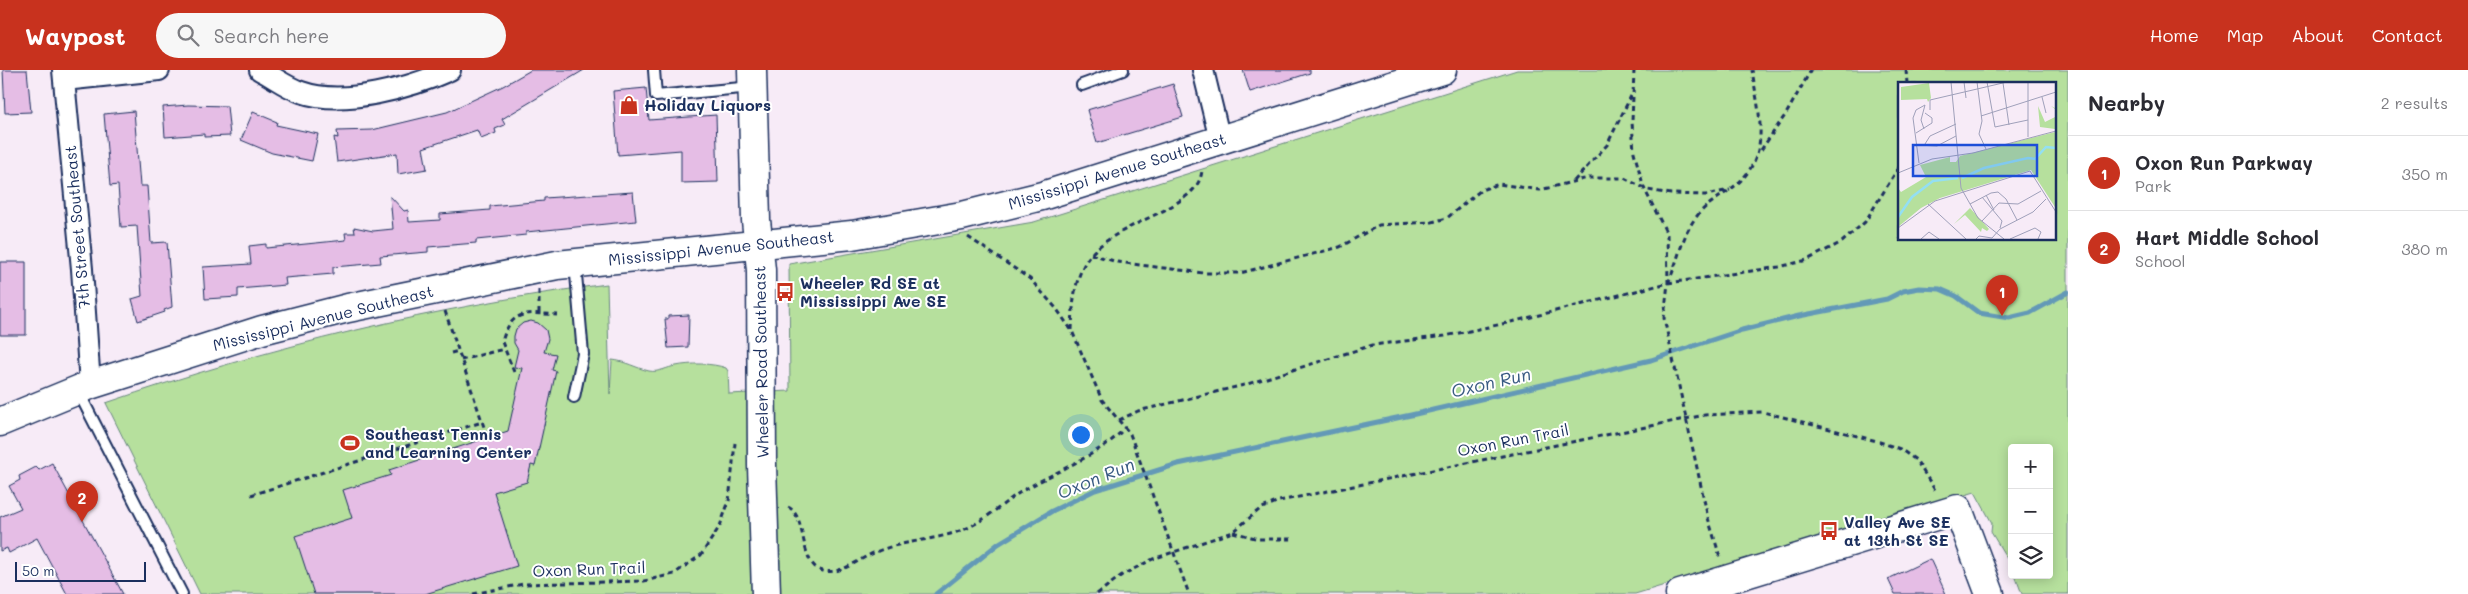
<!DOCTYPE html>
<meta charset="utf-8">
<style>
:root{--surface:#fff;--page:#f7f7f7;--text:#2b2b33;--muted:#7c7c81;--line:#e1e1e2;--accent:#c8321e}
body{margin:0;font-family:Mali,sans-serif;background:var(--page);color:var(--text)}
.controls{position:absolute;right:15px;bottom:15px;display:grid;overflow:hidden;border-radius:5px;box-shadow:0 2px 12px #0003}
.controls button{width:45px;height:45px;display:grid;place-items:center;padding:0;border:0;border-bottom:1px solid var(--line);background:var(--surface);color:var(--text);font:25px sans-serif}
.scale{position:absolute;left:15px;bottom:12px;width:131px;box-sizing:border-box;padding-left:5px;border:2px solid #1b2f5e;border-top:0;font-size:14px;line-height:18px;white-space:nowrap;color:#1b2f5e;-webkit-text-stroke:4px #fff;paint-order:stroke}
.you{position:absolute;left:1080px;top:364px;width:18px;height:18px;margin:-12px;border:4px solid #fff;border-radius:50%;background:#1a73e8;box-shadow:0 0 0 8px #1a73e833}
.badge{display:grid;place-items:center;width:32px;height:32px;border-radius:50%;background:var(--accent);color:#fff;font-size:16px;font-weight:700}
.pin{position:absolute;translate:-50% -41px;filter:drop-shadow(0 1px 2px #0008)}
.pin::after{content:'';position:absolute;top:26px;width:18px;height:15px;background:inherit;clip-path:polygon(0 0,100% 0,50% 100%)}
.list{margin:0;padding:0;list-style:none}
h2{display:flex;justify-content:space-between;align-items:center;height:65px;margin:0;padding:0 20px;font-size:21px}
h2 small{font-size:16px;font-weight:400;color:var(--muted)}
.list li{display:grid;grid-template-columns:32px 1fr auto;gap:15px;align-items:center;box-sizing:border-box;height:75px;padding:0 20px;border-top:1px solid var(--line)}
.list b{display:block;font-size:19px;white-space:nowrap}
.list p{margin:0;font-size:16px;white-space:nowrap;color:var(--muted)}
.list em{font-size:16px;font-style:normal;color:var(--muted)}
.icon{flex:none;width:28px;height:28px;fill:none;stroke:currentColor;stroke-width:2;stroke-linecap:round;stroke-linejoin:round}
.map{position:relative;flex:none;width:2068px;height:524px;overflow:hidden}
header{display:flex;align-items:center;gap:30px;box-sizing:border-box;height:70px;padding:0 25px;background:var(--accent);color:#fff}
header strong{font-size:24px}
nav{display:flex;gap:28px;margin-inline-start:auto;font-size:18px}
.search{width:350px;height:45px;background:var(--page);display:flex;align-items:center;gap:12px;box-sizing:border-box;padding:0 18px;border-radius:28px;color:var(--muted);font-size:19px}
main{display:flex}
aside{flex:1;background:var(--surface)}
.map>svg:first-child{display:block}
.green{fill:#b6e09d;stroke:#68887e;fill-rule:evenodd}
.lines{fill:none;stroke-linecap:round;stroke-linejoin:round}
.stream{stroke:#6399b7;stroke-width:5}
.building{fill:#e5bde5;stroke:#1b2f5e}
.lane-casing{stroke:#1b2f5e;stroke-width:14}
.street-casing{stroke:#1b2f5e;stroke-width:24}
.secondary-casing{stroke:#1b2f5e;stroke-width:31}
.path{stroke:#1b2f5e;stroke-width:3;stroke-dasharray:5 4;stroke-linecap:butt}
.lane{stroke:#fff;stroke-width:10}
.street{stroke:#fff;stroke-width:20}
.secondary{stroke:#fff;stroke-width:28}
.labels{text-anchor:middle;stroke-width:4;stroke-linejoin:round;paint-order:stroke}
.poi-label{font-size:16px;font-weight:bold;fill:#1b2f5e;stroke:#fff;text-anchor:start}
.street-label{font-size:16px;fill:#1b2f5e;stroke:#fff}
.water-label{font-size:18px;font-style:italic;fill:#395b83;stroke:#fff}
.inset-river{fill:none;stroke:#93dff3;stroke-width:2.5}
.inset-road{fill:none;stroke:#9fa0ba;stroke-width:1}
.view{fill:#1d4ed8;fill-opacity:0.15;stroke:#1d4ed8;stroke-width:2.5}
.inset-edge{fill:none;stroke:#1b2f5e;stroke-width:2.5}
</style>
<header>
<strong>Waypost</strong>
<div class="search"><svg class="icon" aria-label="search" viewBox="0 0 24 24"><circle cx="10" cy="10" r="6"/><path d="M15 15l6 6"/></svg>Search here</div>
<nav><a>Home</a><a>Map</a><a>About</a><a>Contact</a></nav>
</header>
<main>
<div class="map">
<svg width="2068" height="524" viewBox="0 0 2068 524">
<rect width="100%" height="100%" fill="#f7ebf7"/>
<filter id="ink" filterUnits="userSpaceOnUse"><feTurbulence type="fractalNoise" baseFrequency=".02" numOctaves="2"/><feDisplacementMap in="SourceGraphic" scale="10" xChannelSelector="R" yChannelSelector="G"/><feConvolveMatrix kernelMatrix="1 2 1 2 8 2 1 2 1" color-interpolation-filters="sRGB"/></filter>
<g filter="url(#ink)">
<path class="green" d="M1517,0H2068V524H2022L2015,505H2049V378H2012V501L2009,492L1991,462L1992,453L1975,422L1635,524H200L106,333C269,277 436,236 607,214L610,324L612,290C625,291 636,298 649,301C659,303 667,297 676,296C690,293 713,293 726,298L728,301L729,324L790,321L789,194L1034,152ZM1899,14H2054V169H1899Z"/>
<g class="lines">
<path class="stream" d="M936,524L998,474L1052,441L1095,420L1178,394L1411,345L1651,290L1742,260L1799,246L1887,229L1903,221L1919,218L1940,219L1956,226L1979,243L2009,248L2030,243L2068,222"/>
</g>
<path class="building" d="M3,0H27L31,42L5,43Z
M531,0H584L502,49L505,55L495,59L496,63L481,69L477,60L423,78L427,99L398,104L397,83L337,92L334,67L338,68L337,61L372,60L447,42L503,16Z
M1243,0H1310V3L1250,22Z
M1173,14L1183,47L1097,73L1087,40Z
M646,18L649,50L716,45L718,112L681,113V80L618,85L613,21Z
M188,35L227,36L230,66L204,67V64L165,67L163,37Z
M134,41L140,116H147L151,173L167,172L172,237L164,240L165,242L138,251L132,229L142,226L137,156L121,157L118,115L110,116L104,44Z
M253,42L277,52L276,55L318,64L312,91L272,83L241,70Z
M633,122L636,151L526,162V165L476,170V173L428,177V182L380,186L381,193L333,197V204L285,208L286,215L238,219V227L205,229L203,197L251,194L249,176L266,174V178L346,170L345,163H355L354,157L373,161L393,159L390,126L404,141L408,140L409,152L440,150V144L490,140V136L544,131V128Z
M0,192H26V265H0Z
M689,245L688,277L668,278L665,249H668V246Z
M531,251L538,253L546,260L548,269L544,282L556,284L552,300L556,301L535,396L531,395L527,412L494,422L517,496L425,524H314L295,466L352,448L343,420L391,405L389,400L508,361L522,298L514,297L518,280L514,273V266L516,259L523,253Z
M52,393L123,524H67L37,468L9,483L7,478L0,481V447L21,438L9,416L20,410L19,406L36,397L39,400Z
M1930,489L1946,524H1895L1888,509Z"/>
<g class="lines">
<g class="lane-casing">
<path id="lane" d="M654,0L656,26L752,17
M1082,15L1123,0
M78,321L182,524
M574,327L583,284L575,193"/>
</g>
<g class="street-casing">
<path id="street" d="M63,0L82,199L90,315
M260,0C274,7 286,17 301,22C343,37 410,18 450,0
M1203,0L1220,70
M64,10L159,0"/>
</g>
<g class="secondary-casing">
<path id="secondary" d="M752,0L756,150L761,200L762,395L766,524
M0,352L90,315L262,260L348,238L557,195L852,165L962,146L1042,126L1442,0
M1680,524L1958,439L1990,524"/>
</g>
<path class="path" d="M1634,0L1632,52L1634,82L1644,118L1667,164L1668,213L1664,248L1708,448L1721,490
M1906,0L1907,14
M1761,80L1786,44L1811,0
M1574,111L1607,75L1631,26
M968,167L1030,209L1056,238L1072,261L1102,330L1130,364L1189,524
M1091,184L1117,192L1203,203H1240L1340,177L1379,155L1432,152L1447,148L1481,120L1499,114L1540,120L1588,108H1624L1648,120L1671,124L1706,125L1730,120
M1668,213C1678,192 1682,164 1697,146C1706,134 1724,125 1736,115C1773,83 1758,42 1752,0
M539,220V244
M445,241L487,366
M1072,260C1073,237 1073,214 1085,193C1108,151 1201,142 1202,99
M451,283L459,281
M461,290L504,279
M514,302L502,272C511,238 529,243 558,245
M1119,350L1138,341L1244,315L1373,275L1445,266L1507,253L1668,213L1779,197L1807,190L1842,172L1865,152L1899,97
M251,425L482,352
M788,437C808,446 798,495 823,501C842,505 860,488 876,482C904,470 936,471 965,459C984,451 1001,435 1019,423C1047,405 1107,382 1125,357
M1233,462L1259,469H1295
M473,524L523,514L644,511L674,504L701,485L720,456L729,431L735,373
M1097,524L1122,505L1153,489L1233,462L1260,439L1279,431L1705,345L1763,342L1877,371L1900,379L1916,390L1935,420"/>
<use href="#lane" class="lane"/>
<use href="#street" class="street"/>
<use href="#secondary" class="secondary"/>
</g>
</g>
<defs>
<g id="shop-bare" transform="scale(1.5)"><path d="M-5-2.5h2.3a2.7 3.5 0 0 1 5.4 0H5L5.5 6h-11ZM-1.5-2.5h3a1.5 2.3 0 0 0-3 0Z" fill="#c8321e" stroke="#fff" stroke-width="2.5" paint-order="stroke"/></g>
<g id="bus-bare" transform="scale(1.5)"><path d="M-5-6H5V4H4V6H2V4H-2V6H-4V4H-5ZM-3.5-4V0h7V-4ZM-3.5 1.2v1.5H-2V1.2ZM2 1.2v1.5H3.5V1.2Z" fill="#c8321e" stroke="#fff" stroke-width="2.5" paint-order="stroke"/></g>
<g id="stadium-bare" transform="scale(1.5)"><path d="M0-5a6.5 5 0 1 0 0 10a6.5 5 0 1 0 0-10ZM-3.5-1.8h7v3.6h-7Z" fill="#c8321e" stroke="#fff" stroke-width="2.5" paint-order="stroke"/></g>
</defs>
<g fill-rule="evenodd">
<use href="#shop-bare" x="629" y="35"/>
<use href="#bus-bare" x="785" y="222"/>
<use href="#stadium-bare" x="350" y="373"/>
<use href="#bus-bare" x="1829" y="461"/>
</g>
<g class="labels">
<g class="poi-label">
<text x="644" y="41">Holiday Liquors</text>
<text x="800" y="219">Wheeler Rd SE at<tspan x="800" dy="18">Mississippi Ave SE</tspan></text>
<text x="365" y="370">Southeast Tennis<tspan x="365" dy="18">and Learning Center</tspan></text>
<text x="1844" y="458">Valley Ave SE<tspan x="1844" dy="18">at 13th St SE</tspan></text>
</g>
<g class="street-label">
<text transform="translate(1117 101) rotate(-17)" y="6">Mississippi Avenue Southeast</text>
<text transform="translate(77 157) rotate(-95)" y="6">7th Street Southeast</text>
<text transform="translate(721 178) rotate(-6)" y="6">Mississippi Avenue Southeast</text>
<text transform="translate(323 248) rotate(-14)" y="6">Mississippi Avenue Southeast</text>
<text transform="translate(761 292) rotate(-91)" y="6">Wheeler Road Southeast</text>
<text transform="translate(1513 370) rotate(-11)" y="6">Oxon Run Trail</text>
<text transform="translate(589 499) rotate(-2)" y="6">Oxon Run Trail</text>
</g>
<g class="water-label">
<text transform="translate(1491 313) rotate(-13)" y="6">Oxon Run</text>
<text transform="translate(1096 409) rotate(-22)" y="6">Oxon Run</text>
</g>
</g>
<g transform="translate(1898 12)">
<rect width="158" height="158" fill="#f7ebf7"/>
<path d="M31,1L33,16L30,20L29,17L3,18V5ZM140,24L147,40L157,35V27L153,24L157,26V47L142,45ZM157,50V125L133,88L42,116L23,126L0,145V106L3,110L28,95L22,83L52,75V80H58L62,74ZM72,126L91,147L89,149L84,146L83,150L67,133L56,142Z" fill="#b6e09d"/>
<path class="inset-river" d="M64,96L86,86L130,76L137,77L148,65L158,66M0,135L14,115L35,99L60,96"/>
<path class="inset-road" d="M53,0L63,106L80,136L106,157M66,0L68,16M79,0L84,39L81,52L88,67M89,0L97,45L130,38M105,1L111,43M144,15L148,31M32,28V18L109,0M83,34L158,10M18,51L34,41V36L27,31M130,55V0M27,62L32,54L58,42M19,63L39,64L58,54M21,81L15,36L18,28L27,23L23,38L26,47M0,91L34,77L75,71L158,49M88,113L96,128M84,115L104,139L102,146M30,122L68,157M72,122L93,111L100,110L108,117L119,138M84,139L101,121L120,122L143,109M0,146L37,119L132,89L158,130M23,157L31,150L41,157M78,157L81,154L94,156L102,147L135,130L148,117M112,157L137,146L143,150L140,157"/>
<path class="view" d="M15,63H139V94H15Z"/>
<rect width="158" height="158" class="inset-edge"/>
</g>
</svg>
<div class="controls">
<button>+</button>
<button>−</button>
<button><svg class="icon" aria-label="layers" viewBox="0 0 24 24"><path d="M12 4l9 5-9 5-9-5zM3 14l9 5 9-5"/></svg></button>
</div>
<div class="scale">50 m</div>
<div class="you"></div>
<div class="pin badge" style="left:2002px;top:246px">1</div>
<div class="pin badge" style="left:82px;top:452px">2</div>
</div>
<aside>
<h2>Nearby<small>2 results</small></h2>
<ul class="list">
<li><span class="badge">1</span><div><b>Oxon Run Parkway</b><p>Park</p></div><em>350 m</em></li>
<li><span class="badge">2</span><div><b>Hart Middle School</b><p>School</p></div><em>380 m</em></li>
</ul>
</aside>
</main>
